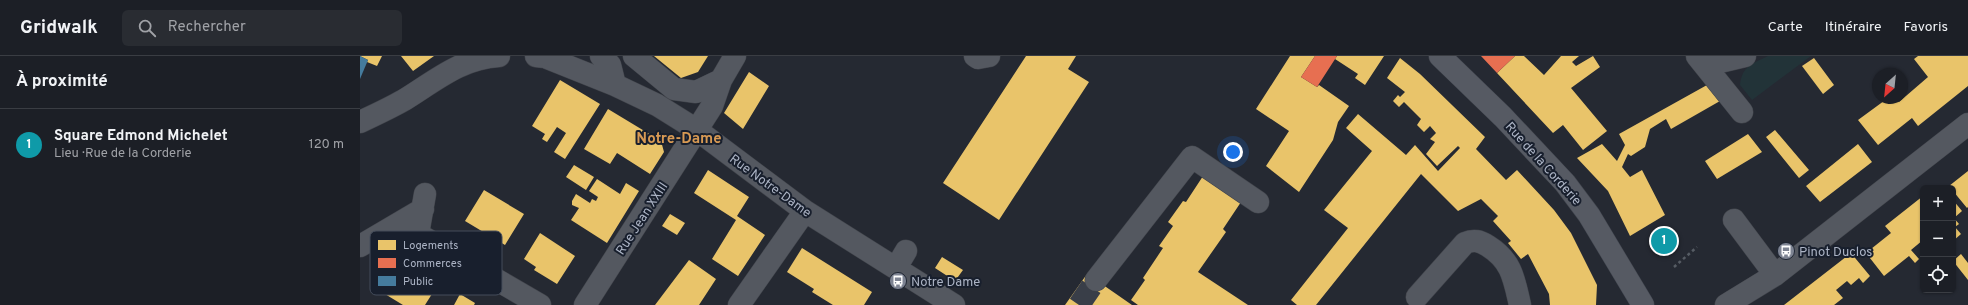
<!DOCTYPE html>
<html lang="fr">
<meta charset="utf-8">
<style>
:root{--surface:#1c1f26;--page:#292c32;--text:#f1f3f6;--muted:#a0a2a7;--line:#3a3d43;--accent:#b45309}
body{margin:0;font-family:Overpass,sans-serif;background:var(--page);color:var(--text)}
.controls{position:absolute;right:12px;bottom:12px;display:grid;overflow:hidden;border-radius:6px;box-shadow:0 1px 3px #0004}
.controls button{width:36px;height:36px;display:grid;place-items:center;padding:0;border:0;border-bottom:1px solid var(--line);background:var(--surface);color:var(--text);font:20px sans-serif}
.compass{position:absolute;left:1512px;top:12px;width:36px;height:36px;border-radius:50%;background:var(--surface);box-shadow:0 1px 3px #0004;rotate:207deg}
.you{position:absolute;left:873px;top:96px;width:14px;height:14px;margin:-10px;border:3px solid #fff;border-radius:50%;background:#1a73e8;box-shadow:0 0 0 6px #1a73e833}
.badge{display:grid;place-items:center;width:26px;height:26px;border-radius:50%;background:var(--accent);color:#fff;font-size:13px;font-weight:700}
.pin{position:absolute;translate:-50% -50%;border:2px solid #fff;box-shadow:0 1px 4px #0006}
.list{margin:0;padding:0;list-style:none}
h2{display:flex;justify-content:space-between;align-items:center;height:52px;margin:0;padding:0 16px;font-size:17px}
h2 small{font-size:13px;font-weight:400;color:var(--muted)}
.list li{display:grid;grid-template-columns:26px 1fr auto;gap:12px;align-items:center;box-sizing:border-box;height:72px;padding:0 16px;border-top:1px solid var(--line)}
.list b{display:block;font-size:15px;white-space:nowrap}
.list p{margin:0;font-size:13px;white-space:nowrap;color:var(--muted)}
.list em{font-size:13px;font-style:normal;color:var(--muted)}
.icon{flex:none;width:22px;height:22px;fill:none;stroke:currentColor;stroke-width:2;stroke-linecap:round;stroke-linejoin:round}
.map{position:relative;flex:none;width:1608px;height:249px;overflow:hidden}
header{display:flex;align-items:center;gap:24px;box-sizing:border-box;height:56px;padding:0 20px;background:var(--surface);border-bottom:1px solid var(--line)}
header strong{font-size:19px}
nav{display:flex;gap:22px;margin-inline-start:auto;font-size:14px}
.search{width:280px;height:36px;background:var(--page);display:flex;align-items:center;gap:10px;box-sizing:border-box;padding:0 14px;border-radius:6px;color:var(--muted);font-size:15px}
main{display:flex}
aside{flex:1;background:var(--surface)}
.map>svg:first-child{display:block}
.green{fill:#223338}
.homes{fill:#e9c46a}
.shops{fill:#e76f51}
.public{fill:#457b9d}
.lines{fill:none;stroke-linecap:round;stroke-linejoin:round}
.minor-tunnel{stroke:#393e48;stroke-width:22;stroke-dasharray:22 11;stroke-linecap:butt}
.minor-casing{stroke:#41444b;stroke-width:23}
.major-casing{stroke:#42464f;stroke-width:23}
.path{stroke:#565c64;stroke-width:2.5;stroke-dasharray:3 3;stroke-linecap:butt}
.minor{stroke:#545860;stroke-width:22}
.major{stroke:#565a63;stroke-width:22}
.labels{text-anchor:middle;stroke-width:4;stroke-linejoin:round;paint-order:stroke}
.street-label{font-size:13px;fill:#acb4c5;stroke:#181f2d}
.poi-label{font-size:13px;fill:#acb4c5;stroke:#181f2d;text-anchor:start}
.quarter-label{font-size:15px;font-weight:bold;fill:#d89a54;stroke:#181f2d}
.key{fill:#181f2d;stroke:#444c5b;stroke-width:1}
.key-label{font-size:11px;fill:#acb4c5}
</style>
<header>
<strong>Gridwalk</strong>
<div class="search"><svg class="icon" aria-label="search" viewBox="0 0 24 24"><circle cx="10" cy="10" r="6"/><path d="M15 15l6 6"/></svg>Rechercher</div>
<nav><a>Carte</a><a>Itinéraire</a><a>Favoris</a></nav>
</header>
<main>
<aside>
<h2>À proximité<small></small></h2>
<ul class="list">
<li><span class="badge" style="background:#0f9aa8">1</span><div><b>Square Edmond Michelet</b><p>Lieu · Rue de la Corderie</p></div><em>120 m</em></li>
</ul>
</aside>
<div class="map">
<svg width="1608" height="249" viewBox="0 0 1608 249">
<rect width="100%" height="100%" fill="#252932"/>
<path class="green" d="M1408,0H1451L1392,44L1380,29C1382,10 1392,8 1408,0Z"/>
<path class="homes" d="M0,0H22L17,10L7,6L8,4Z
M41,0H74L53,15Z
M294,0H348L338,16L321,22Z
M666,0H716L708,13L729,26L639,164L583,127Z
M930,0H955L941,21L957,31L959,29L989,50L978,66L973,84L939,136L906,110L929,75L896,53Z
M977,0H1024L1005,29L995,22L998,18L975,3Z
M1155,0H1164L1184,19L1201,0H1219L1212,6L1216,10L1233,0L1240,11L1211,32L1247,75L1223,94L1203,69L1193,77L1137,17Z
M1558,0H1608V30L1558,70L1552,62L1518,89L1498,64L1528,42H1536L1539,46L1568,21L1554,3Z
M1040,2L1060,18L1125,81L1116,93L1146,124L1157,114L1194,154L1211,177L1237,229L1236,249H1190L1189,238L1168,198L1161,203L1148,187L1151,185L1133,165L1138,160L1121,143L1098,155L1061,118L956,249H937L931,244L988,172L964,154L1012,95L986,72L998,58L1046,99L1055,89L1078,115L1100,92L1098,90L1077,110L1066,98L1075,86L1070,83L1076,77L1070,70L1064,76L1057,69L1061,63L1044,46L1039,51L1033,45L1038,39L1040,41L1045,36L1027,22Z
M1454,2L1474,29L1463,38L1442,10Z
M389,16L409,30L383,73L364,57Z
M200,24L240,48L205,103L194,96L206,77L197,71L187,86L182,83L185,78L172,70Z
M1347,29L1360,45L1311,73L1306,63L1290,73L1285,91L1271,100L1268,98L1262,111L1270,121L1282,114L1305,159L1270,180L1248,135L1217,102L1242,88L1257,105L1265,89L1259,78Z
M248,53L301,85L304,96L290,118L257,97L250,108L224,93Z
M1415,74L1449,114L1439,122L1406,81Z
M1388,78L1402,96L1357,123L1345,105Z
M1498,88L1512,106L1460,146L1446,130Z
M214,109L234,121L226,134L206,121Z
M348,114L389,141L377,160L405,179L378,220L352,203L376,164L334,137Z
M1608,115V151L1607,152L1593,135V132L1589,130Z
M845,117L883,143L863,173L866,176L838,216L888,249H778L771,244L785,224L783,222L803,192L799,190L813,170L808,166L823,145L826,146Z
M237,123L260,138L266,127L279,135L247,187L211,164L219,152L212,149V145L216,138L230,147L232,143L236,145L238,141L229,135Z
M124,134L164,158L145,189L105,165Z
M1563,140V184L1551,194L1559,203L1555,207L1549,200L1524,220L1506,197L1531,177L1525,170Z
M1593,144L1602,155L1594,162L1599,168L1595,171L1601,178L1593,185Z
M310,158L325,167L317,179L302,170Z
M180,177L215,200L197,228L174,214L176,211L164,203Z
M442,192L512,236L504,249H473L452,236L454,233L427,216Z
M1491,197L1510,220L1503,227L1499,222L1491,229L1487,225L1476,234L1483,242L1474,249H1424Z
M1601,198L1608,207V224L1593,205Z
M582,201L603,214L595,225L575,212Z
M39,203L54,212L53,215L77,230L65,249H43L20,235Z
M329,204L356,223L339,249H295Z
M727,218L736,224L772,249H705Z
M100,238L115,247L114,249H94Z"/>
<path class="shops" d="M955,0H977L957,31L941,21Z
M1121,0H1155L1137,17Z"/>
<path class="public" d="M0,0L8,4L0,23Z"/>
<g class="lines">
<path class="minor-tunnel" d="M719,249L736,224"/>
<g class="minor-casing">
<path id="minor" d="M176,0L185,1L255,29L297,49L337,74L445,155L594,249
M241,0L250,9L255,29
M274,0L314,33L336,36L361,24
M615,0L618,2L629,0
M1337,0L1382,56
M1349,0L1364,5L1385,0
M0,66C15,59 30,52 44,44C75,25 101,2 139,0
M65,138L58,178L180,249
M1374,164L1415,219
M0,190L63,153
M536,212L546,195
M736,224L832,101L898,146
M1057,241L1105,187C1114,183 1120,185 1128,190C1152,205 1154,223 1160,249
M225,249L352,50L361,24L375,0
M379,249L445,155
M1366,249L1415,219L1608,68"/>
</g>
<g class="major-casing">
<path id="major" d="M1080,0L1143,61L1205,127L1229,159L1283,249"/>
</g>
<path class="path" d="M1314,211L1337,191"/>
<use href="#minor" class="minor"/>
<use href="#major" class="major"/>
</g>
<defs>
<g id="bus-disc" transform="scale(0.9)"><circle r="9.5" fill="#7d8392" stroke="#181f2d"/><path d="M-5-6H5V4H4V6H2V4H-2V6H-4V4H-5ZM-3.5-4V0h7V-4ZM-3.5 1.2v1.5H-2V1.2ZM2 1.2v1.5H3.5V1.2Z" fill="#fff"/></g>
</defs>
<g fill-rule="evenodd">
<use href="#bus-disc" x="1426" y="195"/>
<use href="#bus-disc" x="538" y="225"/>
</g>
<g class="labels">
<g class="street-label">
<text transform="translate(1184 107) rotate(48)" y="5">Rue de la Corderie</text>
<text transform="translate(411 129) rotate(36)" y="5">Rue Notre-Dame</text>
<text transform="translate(281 162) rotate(-57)" y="5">Rue Jean XXIII</text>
</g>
<g class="poi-label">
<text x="1439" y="200">Pinot Duclos</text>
<text x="551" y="230">Notre Dame</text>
</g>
<g class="quarter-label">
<text x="319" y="87">Notre-Dame</text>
</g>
</g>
<rect x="10" y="175" width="132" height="64" rx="6" class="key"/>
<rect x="18" y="184" width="18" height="10" fill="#e9c46a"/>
<rect x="18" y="202" width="18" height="10" fill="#e76f51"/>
<rect x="18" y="220" width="18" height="10" fill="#457b9d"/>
<g class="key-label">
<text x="43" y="193">Logements</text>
<text x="43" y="211">Commerces</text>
<text x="43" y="229">Public</text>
</g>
</svg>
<div class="controls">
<button>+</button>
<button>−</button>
<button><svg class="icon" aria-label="locate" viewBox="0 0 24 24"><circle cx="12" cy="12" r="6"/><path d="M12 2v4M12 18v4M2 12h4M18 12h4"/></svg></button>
</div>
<svg class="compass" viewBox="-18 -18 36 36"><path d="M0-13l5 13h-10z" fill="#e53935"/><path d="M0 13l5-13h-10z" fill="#a0a2a7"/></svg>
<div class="you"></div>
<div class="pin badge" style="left:1304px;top:185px;background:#0f9aa8">1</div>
</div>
</main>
